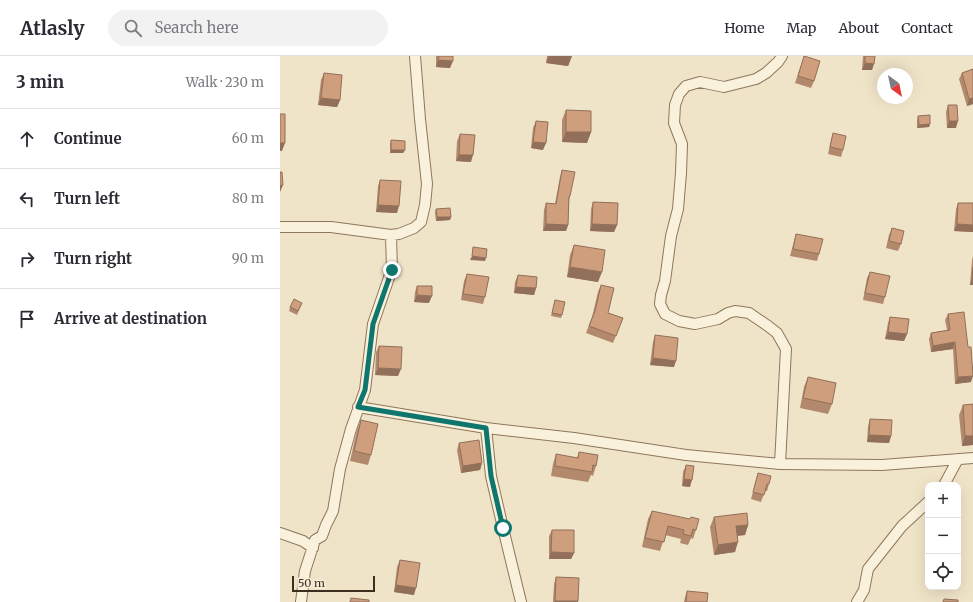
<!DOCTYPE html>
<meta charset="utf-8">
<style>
:root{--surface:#fff;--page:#f2f2f3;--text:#2b2b33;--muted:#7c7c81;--line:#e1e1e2}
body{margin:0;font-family:Merriweather,serif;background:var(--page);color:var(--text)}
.controls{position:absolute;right:12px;bottom:12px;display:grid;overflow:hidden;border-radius:8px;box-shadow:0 4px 16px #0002}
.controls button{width:36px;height:36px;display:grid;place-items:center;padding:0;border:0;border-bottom:1px solid var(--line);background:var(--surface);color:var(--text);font:20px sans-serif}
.compass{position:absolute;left:597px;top:12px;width:36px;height:36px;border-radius:50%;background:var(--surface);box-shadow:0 4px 16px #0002;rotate:147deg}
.scale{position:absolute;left:12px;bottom:10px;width:83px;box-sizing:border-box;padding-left:4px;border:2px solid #3d2e20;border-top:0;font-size:11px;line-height:14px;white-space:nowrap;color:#3d2e20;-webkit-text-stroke:3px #f7eed8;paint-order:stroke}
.stop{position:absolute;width:12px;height:12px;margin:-9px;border:3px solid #0f766e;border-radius:50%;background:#fff}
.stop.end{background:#0f766e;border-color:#fff;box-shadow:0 1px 4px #0008}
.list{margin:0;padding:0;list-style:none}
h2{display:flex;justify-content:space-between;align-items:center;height:52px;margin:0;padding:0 16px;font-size:17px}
h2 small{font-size:13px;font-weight:400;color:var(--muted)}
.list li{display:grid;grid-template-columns:26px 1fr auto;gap:12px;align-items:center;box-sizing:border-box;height:60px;padding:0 16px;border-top:1px solid var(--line)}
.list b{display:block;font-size:15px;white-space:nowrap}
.list em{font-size:13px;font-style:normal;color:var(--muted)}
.icon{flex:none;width:22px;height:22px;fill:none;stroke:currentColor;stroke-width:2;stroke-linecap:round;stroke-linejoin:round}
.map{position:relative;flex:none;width:693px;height:546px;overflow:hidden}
header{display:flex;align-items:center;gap:24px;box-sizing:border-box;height:56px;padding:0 20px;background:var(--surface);border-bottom:1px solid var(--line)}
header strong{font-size:19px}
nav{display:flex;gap:22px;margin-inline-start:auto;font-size:14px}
.search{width:280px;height:36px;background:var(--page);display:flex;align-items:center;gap:10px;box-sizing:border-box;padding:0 14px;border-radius:22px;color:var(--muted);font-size:15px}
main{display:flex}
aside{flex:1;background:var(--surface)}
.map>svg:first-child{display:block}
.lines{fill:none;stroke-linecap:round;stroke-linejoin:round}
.street-casing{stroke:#8d765c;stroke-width:12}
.street{stroke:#faf1dc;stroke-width:10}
.wall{fill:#b2896c}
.shaded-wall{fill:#916f58}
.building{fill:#cf9f7d;stroke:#916f58}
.route{stroke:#0f766e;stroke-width:5}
</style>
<header>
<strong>Atlasly</strong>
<div class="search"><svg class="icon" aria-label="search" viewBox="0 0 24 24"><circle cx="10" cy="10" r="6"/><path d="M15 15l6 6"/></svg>Search here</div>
<nav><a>Home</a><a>Map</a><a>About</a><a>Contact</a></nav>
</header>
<main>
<aside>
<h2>3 min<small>Walk · 230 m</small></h2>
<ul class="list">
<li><svg class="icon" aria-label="ahead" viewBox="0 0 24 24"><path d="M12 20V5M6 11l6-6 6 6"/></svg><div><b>Continue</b></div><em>60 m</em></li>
<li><svg class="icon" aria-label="left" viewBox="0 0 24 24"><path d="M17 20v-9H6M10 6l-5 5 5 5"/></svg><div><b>Turn left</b></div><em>80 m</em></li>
<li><svg class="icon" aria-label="right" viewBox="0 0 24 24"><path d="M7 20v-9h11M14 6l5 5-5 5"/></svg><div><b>Turn right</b></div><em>90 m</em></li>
<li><svg class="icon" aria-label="arrive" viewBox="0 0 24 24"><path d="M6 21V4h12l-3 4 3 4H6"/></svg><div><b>Arrive at destination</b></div></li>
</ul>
</aside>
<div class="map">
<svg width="693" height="546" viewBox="0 0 693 546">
<rect width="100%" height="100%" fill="#f0e4c8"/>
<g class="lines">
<g class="street-casing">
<path id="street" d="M0,171H51L111,179
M78,351L206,372L294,382L406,399L500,408L602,409L693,402
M206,372L211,420L223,472L241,546
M500,408L506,293L497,277L488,270L469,257L455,255L448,257L438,263L415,268L399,265L385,258L380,248L381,239L385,225L391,180L398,153L401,117L402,88L394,67L395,49L399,38L406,30L420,26L444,31L476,23L486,17L498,6L502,0
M664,429L678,403
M0,477L23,485L33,492
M21,546L25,515L35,484L42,480L46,469L53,455L60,413L71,373L85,334L93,268L112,213L111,179L119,178L134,172L141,166L145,149L147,128L140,63L135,0
M577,546L584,534L588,513L622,470L648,446"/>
</g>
<use href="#street" class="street"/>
</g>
<path class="wall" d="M156,0H173L170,12L156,11Z
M267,0H292L288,10L266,7Z
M524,0L534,25L531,32L515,27Z
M583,0H595L592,14H582Z
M693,13V48L687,50L679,23L682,17Z
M44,17L60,44L57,51L38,49L41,24Z
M668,49L676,72H667L666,56Z
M286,54L311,76L307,87L282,86V64Z
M638,60L650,68L649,71L637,72V64Z
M256,65L263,94L251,92L253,72Z
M553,77L563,94L561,101L548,98L551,84Z
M180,78L191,106L176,105L177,85Z
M111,84L125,94L123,97H110V88Z
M282,114L290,140L289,145L288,169L286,175H263L264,154L266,147L275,148L280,121Z
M100,124L117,157L96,156L98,130Z
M313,146L337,169L334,176L310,175L311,153Z
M678,147L693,176L674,175L676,153Z
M156,153L171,161L170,164L156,165L155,156Z
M612,172L621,188L618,195L606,192L609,179Z
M516,178L539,198L537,205L510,200L514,185Z
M294,189L318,226L287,221L290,199Z
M693,200V229H690L692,204Z
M590,216L605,241L603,248L583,244L587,222Z
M187,218L205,241L203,248L181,244L184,225Z
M238,219L256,232L254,239L234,237L235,226Z
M321,229L328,257L343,262L333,287L306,277L312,261L318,236Z
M137,230L149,247L134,246L135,236Z
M275,244L282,259L281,262L271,260Z
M22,247L17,259L9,255L10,251Z
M668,258L691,326L675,328L673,293L651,296L649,283L651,277L667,274L665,264Z
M610,261L627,278L624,285L605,283L608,267Z
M375,279L394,311L370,309L373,286Z
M99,290L118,320L95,319L96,296Z
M528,321L552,348L548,358L520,352L524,331Z
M693,348V389L682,390L679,359L683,349Z
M590,363L611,380L609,387L587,386L588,370Z
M81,364L91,399L88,409L70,405L77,374Z
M179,387L202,407L200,414L181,417L177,394Z
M299,396L316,410L313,420L311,419L308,426L271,420L273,408L276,398L297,402Z
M406,409L410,431L402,430L403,416Z
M478,417L489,428L487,435H485L481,446L471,443Z
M372,455L416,474L413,483L411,482L408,489L400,487L401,483L385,479L380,495L362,491L368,463Z
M434,461L468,469L465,479L458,480L455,496L434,499L430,471Z
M272,474L294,497L291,503H269V480Z
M120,504L134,539L114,536L117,511Z
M276,521L298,545L297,546H273L274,528Z
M407,535L427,546H404L405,541Z"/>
<path class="shaded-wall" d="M269,0H292L288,10L266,7Z
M158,4L173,5L170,12L156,11Z
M585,7L594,8L592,14H582Z
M41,42L60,44L57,51L38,49Z
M693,42V48L687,50L689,43Z
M669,65H678L676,72H667Z
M650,68L649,71L637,72L639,69Z
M286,76H311L307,87L282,86Z
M253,86L266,87L263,94L251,92Z
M0,87H5L2,95H0Z
M111,94H125L123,97H110Z
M179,99H193L191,106L176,105Z
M3,129L0,136V130Z
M98,149L119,150L117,157L96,156Z
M157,161H171L170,164L156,165Z
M266,168L288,169L286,175H263Z
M312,168L337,169L334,176L310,175Z
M677,168L693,169V176L674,175Z
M192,200L206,202L205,205L190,204Z
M290,211L322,216L318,226L287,221Z
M692,222H693V229H690Z
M236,231L256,232L254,239L234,237Z
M137,239L152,240L149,247L134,246Z
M608,276L627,278L624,285L605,283Z
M675,286L673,293L651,296L653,290Z
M373,302L396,305L394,311L370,309Z
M98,312L121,313L118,320L95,319Z
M693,320L691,326L675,328L678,321Z
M589,379L611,380L609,387L587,386Z
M685,380H693V389L682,390Z
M202,407L200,414L181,417L183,410Z
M404,423L412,424L410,431L402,430Z
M468,469L465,479L453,480L456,470Z
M458,486L455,496L434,499L438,489Z
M271,496L294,497L291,503H269Z
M116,529L136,532L134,539L114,536Z
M275,545H298L297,546H275Z"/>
<path class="building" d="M159,0H173V5L158,4Z
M524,0L540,5L534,25L518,20Z
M585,0H595L594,8L585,7Z
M693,13V42L689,43L682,17Z
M44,17L62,19L60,44L41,42Z
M668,49H677L678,65H669Z
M286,54L311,55V76H286Z
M0,58H5V87H0Z
M650,59V68L639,69L638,60Z
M256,65L268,66L266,87L253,86Z
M553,77L566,80L563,94L550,91Z
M180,78L195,79L193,99H179Z
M111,84L125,85V94H111Z
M282,114L295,116L290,140H289L288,169L266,168V147L276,148Z
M0,116H2L3,129L0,130Z
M100,124L121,125L119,150L98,149Z
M313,146L338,147L337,169L312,168Z
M678,147H693V169L677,168Z
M170,152L171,161H157L156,153Z
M612,172L624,175L621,188L609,185Z
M516,178L543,183L539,198L513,193Z
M294,189L325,194L322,216L290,211Z
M193,191L207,193L206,202L192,200Z
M693,211V222H692Z
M590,216L610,220L605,241L585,237Z
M187,218L209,221L205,241L183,238Z
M238,219L257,221L256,232L236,231Z
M321,229L334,232L328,257L343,262L336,280L309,270L315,255Z
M137,230H152V240L137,239Z
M14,243L22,247L18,255L10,251Z
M275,244L285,246L282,259L272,257Z
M684,256L688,291H691L693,320L678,321L675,286L653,290L651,277L670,274L668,258Z
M610,261L629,263L627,278L608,276Z
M375,279L398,282L396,305L373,302Z
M99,290L122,291L121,313L98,312Z
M528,321L556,327L552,348L523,342Z
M693,348V380H685L683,349Z
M590,363L612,364L611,380L589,379Z
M81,364L98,368L91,399L74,395Z
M199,384L202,407L183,410L179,387Z
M299,396L318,399L316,410L313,409L312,416L275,410L276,398L298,402Z
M406,409L414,410L412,424L404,423Z
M478,417L491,420L489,428H487L484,439L473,436Z
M372,455L410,463L411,461L419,463L416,474L413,473L411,480L403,478L404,474L388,470L384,486L365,482Z
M467,457L468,469L456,470L458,486L438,489L434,461Z
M272,474H294V497L271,496Z
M120,504L140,507L136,532L116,529Z
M276,521L299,522L298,545H275Z
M407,535L428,537L427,546H406Z
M71,542L89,544V546H70Z
M664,543L678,544V546H663Z"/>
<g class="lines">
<path class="route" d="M112,214L93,268L85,334L78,351L206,372L211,420L223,472"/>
</g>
</svg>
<div class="controls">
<button>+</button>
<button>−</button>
<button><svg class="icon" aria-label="locate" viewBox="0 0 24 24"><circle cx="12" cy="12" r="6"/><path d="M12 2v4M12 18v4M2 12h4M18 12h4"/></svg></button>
</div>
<svg class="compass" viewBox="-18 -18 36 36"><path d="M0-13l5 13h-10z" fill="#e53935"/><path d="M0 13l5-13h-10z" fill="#7c7c81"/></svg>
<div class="scale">50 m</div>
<div class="stop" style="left:223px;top:472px"></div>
<div class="stop end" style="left:112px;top:214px"></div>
</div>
</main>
